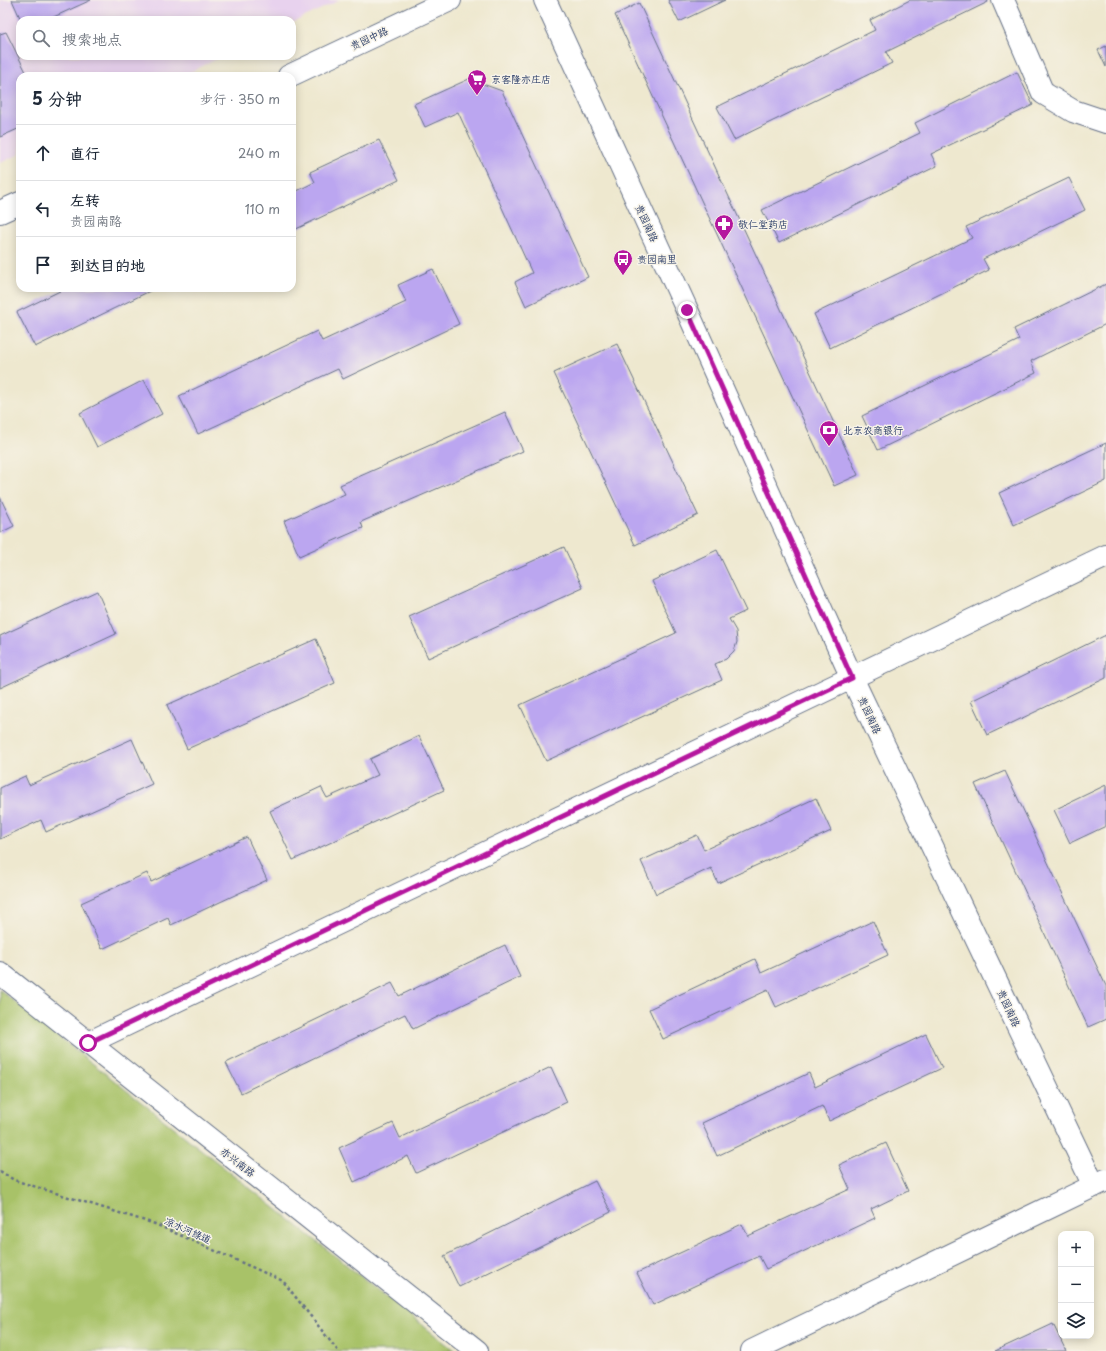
<!DOCTYPE html>
<html lang="zh">
<meta charset="utf-8">
<style>
:root{--surface:#fff;--page:#f2f2f3;--text:#1f2937;--muted:#747a83;--line:#e0e1e3}
body{margin:0;font-family:"Playpen Sans","LXGW WenKai TC",sans-serif;background:var(--page);color:var(--text)}
.controls{position:absolute;right:12px;bottom:12px;display:grid;overflow:hidden;border-radius:8px;box-shadow:0 2px 10px #0003}
.controls button{width:36px;height:36px;display:grid;place-items:center;padding:0;border:0;border-bottom:1px solid var(--line);background:var(--surface);color:var(--text);font:20px sans-serif}
.stop{position:absolute;width:12px;height:12px;margin:-9px;border:3px solid #b5179e;border-radius:50%;background:#fff}
.stop.end{background:#b5179e;border-color:#fff;box-shadow:0 1px 4px #0008}
.list{margin:0;padding:0;list-style:none}
h2{display:flex;justify-content:space-between;align-items:center;height:52px;margin:0;padding:0 16px;font-size:17px}
h2 small{font-size:13px;font-weight:400;color:var(--muted)}
.list li{display:grid;grid-template-columns:26px 1fr auto;gap:12px;align-items:center;box-sizing:border-box;height:56px;padding:0 16px;border-top:1px solid var(--line)}
.list b{display:block;font-size:15px;white-space:nowrap}
.list p{margin:0;font-size:13px;white-space:nowrap;color:var(--muted)}
.list em{font-size:13px;font-style:normal;color:var(--muted)}
.icon{flex:none;width:22px;height:22px;fill:none;stroke:currentColor;stroke-width:2;stroke-linecap:round;stroke-linejoin:round}
.map{position:relative;flex:none;width:1106px;height:1351px;overflow:hidden}
.search{position:absolute;background:var(--surface);box-shadow:0 2px 10px #0003;left:16px;top:16px;width:280px;height:44px;display:flex;align-items:center;gap:10px;box-sizing:border-box;padding:0 14px;border-radius:12px;color:var(--muted);font-size:15px}
.panel{position:absolute;background:var(--surface);box-shadow:0 2px 10px #0003;left:16px;top:72px;width:280px;height:220px;border-radius:12px}
.map>svg:first-child{display:block}
.built{fill:#e8d2ee}
.green{fill:#a8c268;stroke:#627863}
.building{fill:#bba6f0}
.lines{fill:none;stroke-linecap:round;stroke-linejoin:round}
.minor-casing{stroke:#657086;stroke-width:24}
.path{stroke:#657086;stroke-width:2.5;stroke-dasharray:3 3;stroke-linecap:butt}
.minor{stroke:#fff;stroke-width:22}
.route{stroke:#b5179e;stroke-width:5}
.labels{text-anchor:middle;stroke-width:3;stroke-linejoin:round;paint-order:stroke}
.street-label{font-size:10px;fill:#1b2f5e;stroke:#f7f3e8}
.poi-label{font-size:10px;fill:#1b2f5e;stroke:#f7f3e8;text-anchor:start}
</style>
<div class="map">
<svg width="1106" height="1351" viewBox="0 0 1106 1351">
<rect width="100%" height="100%" fill="#f7f3e8"/>
<filter id="ink" filterUnits="userSpaceOnUse"><feTurbulence type="fractalNoise" baseFrequency=".025" numOctaves="2"/><feDisplacementMap in="SourceGraphic" scale="8" xChannelSelector="R" yChannelSelector="G"/><feConvolveMatrix kernelMatrix="1 2 1 2 8 2 1 2 1" color-interpolation-filters="sRGB"/></filter>
<filter id="wash" filterUnits="userSpaceOnUse"><feTurbulence type="fractalNoise" baseFrequency=".012" numOctaves="4" result="noise"/><feDisplacementMap in="SourceGraphic" scale="16" xChannelSelector="R" yChannelSelector="G"/><feGaussianBlur stdDeviation="0.9" result="paint"/><feColorMatrix in="noise" values="0 0 0 0 0 0 0 0 0 0 0 0 0 0 0 0 0 1.4 0 .05"/><feComposite in="paint" operator="in"/></filter>
<g filter="url(#wash)">
<rect width="100%" height="100%" fill="#eee8cf"/>
<path class="built" d="M0,0H340L292,23V20H20V56H223L182,76H20V154L0,163Z"/>
<path class="green" d="M0,990L455,1351H0Z"/>
<g id="blocks">
<path class="building" d="M12,0H91L47,20H21Z
M668,0H725L679,22Z
M910,0H987L988,2L886,52L892,63L734,140L717,107L875,30L870,20Z
M639,3L858,475L834,486L615,15Z
M6,32L28,76H20V128L0,137V34Z
M1106,46V67L1098,50Z
M1017,72L1033,105L931,154L937,166L779,243L762,210L920,133L915,123Z
M469,79L502,91L588,277L526,306L515,282L532,273L458,112L425,127L414,104Z
M379,140L399,180L292,231V186L295,192L315,182L310,172Z
M1069,178L1085,210L983,259L989,270L830,348L814,314L972,238L966,227Z
M433,269L459,324L343,379L338,369L198,434L179,396L317,331L322,341L406,302L398,285Z
M1106,284V324L1031,361L1036,373L878,450L862,416L1019,340L1014,329Z
M66,288H156L35,347L17,312Z
M617,344L698,515L635,545L554,373Z
M144,380L162,414L97,447L80,413Z
M505,412L523,451L361,522L363,528L299,556L284,521L345,494L340,485Z
M1106,443V481L1014,525L999,493Z
M0,497L14,526L0,533Z
M564,547L583,588L428,658L409,617Z
M717,550L746,611L729,619L736,631L737,642L734,651L726,659L715,664L722,680L546,761L520,705L676,633L652,581Z
M97,591L116,634L0,688V636Z
M1106,635V678L987,735L971,701Z
M316,639L335,683L187,749L167,705Z
M419,736L444,790L293,860L270,811L321,787L327,798L378,775L370,759Z
M132,739L152,784L46,832L41,820L0,839V788L25,776L29,785Z
M1005,771L1106,986V1019L1088,1027L975,784Z
M1106,785V826L1070,843L1054,810Z
M816,798L831,831L718,883L711,868L656,894L641,861L697,835L704,850Z
M247,837L267,880L171,925L168,918L102,949L81,903L147,873L151,882Z
M873,921L888,955L776,1007L768,990L663,1039L649,1009L755,959L761,973Z
M505,945L520,977L413,1029L405,1014L241,1093L226,1063L392,983L399,996Z
M926,1034L942,1068L829,1121L822,1106L717,1156L702,1123L809,1073L815,1087Z
M551,1067L567,1102L416,1173L408,1156L354,1182L339,1148L393,1123L400,1138Z
M886,1143L908,1191L871,1209L875,1218L766,1269L759,1256L653,1305L637,1273L742,1224L748,1236L850,1189L839,1165Z
M595,1181L611,1212L459,1287L444,1256Z
M1053,1324L1066,1351H995Z"/>
</g>
</g>
<g filter="url(#ink)">
<use href="#blocks" fill-opacity="0" stroke="#657086" stroke-width="1"/>
<g class="lines">
<g class="minor-casing">
<path id="minor" d="M545,0L687,310L852,678L1094,1186
M1003,0L1043,93L1073,111L1106,122
M289,76L450,0
M0,212L20,203
M0,973L477,1351
M88,1043L1106,556
M752,1351L1106,1180"/>
</g>
<path class="path" d="M0,1171L14,1180L155,1224L283,1281L338,1351"/>
<use href="#minor" class="minor"/>
</g>
</g>
<g class="lines" filter="url(#ink)">
<path class="route" d="M88,1043L852,678L687,310"/>
</g>
<defs>
<g id="supermarket-pin" transform="scale(1)"><path d="M0 17L-7.5 6A9.5 9.5 0 1 1 7.5 6Z" fill="#b5179e" stroke="#f7f3e8"/><path d="M-6-5.5h2.5l.6 2H6L4.5 2H-2.5L-4.4-4H-6ZM-1.5 3.2a1.3 1.3 0 1 0 .1 0ZM3 3.2a1.3 1.3 0 1 0 .1 0Z" fill="#fff"/></g>
<g id="pharmacy-pin" transform="scale(1)"><path d="M0 17L-7.5 6A9.5 9.5 0 1 1 7.5 6Z" fill="#b5179e" stroke="#f7f3e8"/><path d="M-2-6h4v4h4v4h-4v4h-4v-4h-4v-4h4Z" fill="#fff"/></g>
<g id="bus-pin" transform="scale(1)"><path d="M0 17L-7.5 6A9.5 9.5 0 1 1 7.5 6Z" fill="#b5179e" stroke="#f7f3e8"/><path d="M-5-6H5V4H4V6H2V4H-2V6H-4V4H-5ZM-3.5-4V0h7V-4ZM-3.5 1.2v1.5H-2V1.2ZM2 1.2v1.5H3.5V1.2Z" fill="#fff"/></g>
<g id="bank-pin" transform="scale(1)"><path d="M0 17L-7.5 6A9.5 9.5 0 1 1 7.5 6Z" fill="#b5179e" stroke="#f7f3e8"/><path d="M-6-4H6V4H-6ZM0-2.3a2.3 2.3 0 1 0 0 4.6a2.3 2.3 0 1 0 0-4.6Z" fill="#fff"/></g>
</defs>
<g fill-rule="evenodd">
<use href="#supermarket-pin" x="477" y="79"/>
<use href="#pharmacy-pin" x="724" y="224"/>
<use href="#bus-pin" x="623" y="259"/>
<use href="#bank-pin" x="829" y="430"/>
</g>
<g class="labels">
<g class="street-label">
<text transform="translate(369 38) rotate(-25)" y="4">贵园中路</text>
<text transform="translate(647 223) rotate(65)" y="4">贵园南路</text>
<text transform="translate(870 715) rotate(65)" y="4">贵园南路</text>
<text transform="translate(1009 1008) rotate(65)" y="4">贵园南路</text>
<text transform="translate(238 1162) rotate(38)" y="4">亦兴南路</text>
<text transform="translate(188 1230) rotate(24)" y="4">凉水河绿道</text>
</g>
<g class="poi-label">
<text x="491" y="83">京客隆亦庄店</text>
<text x="738" y="228">敬仁堂药店</text>
<text x="637" y="263">贵园南里</text>
<text x="843" y="434">北京农商银行</text>
</g>
</g>
</svg>
<div class="controls">
<button>+</button>
<button>−</button>
<button><svg class="icon" aria-label="layers" viewBox="0 0 24 24"><path d="M12 4l9 5-9 5-9-5zM3 14l9 5 9-5"/></svg></button>
</div>
<div class="stop" style="left:88px;top:1043px"></div>
<div class="stop end" style="left:687px;top:310px"></div>
<div class="search"><svg class="icon" aria-label="search" viewBox="0 0 24 24"><circle cx="10" cy="10" r="6"/><path d="M15 15l6 6"/></svg>搜索地点</div>
<section class="panel">
<h2>5 分钟<small>步行 · 350 m</small></h2>
<ul class="list">
<li><svg class="icon" aria-label="ahead" viewBox="0 0 24 24"><path d="M12 20V5M6 11l6-6 6 6"/></svg><div><b>直行</b></div><em>240 m</em></li>
<li><svg class="icon" aria-label="left" viewBox="0 0 24 24"><path d="M17 20v-9H6M10 6l-5 5 5 5"/></svg><div><b>左转</b><p>贵园南路</p></div><em>110 m</em></li>
<li><svg class="icon" aria-label="arrive" viewBox="0 0 24 24"><path d="M6 21V4h12l-3 4 3 4H6"/></svg><div><b>到达目的地</b></div></li>
</ul>
</section>
</div>
